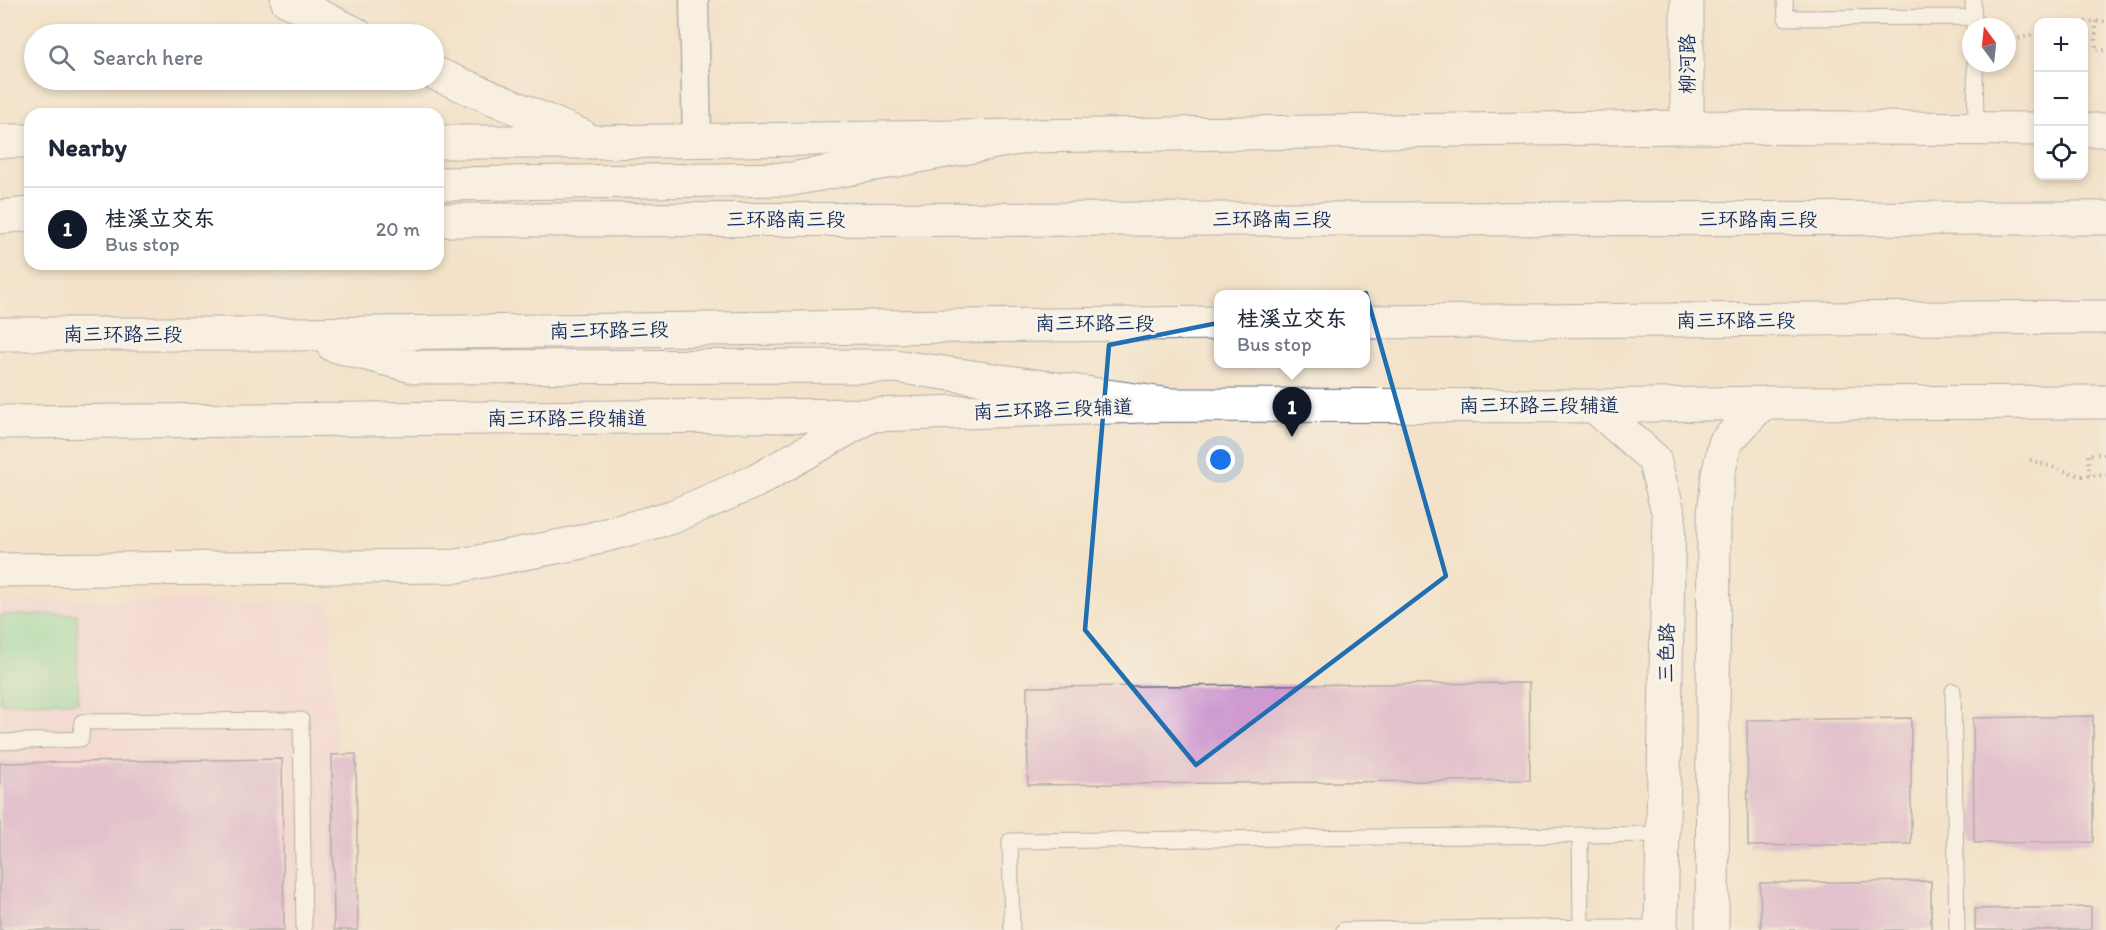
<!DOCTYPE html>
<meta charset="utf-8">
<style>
:root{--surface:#fff;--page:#f6f6f7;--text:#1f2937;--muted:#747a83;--line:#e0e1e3;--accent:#111827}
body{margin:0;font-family:Itim,"LXGW WenKai TC",sans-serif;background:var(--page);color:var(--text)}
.controls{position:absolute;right:18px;top:18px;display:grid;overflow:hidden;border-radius:12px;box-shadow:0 3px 9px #0003}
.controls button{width:54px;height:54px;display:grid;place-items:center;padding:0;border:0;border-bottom:2px solid var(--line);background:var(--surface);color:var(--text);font:30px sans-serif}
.compass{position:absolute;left:1962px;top:18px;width:54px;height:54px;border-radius:50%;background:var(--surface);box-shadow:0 3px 9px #0003;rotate:345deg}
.you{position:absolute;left:1221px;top:460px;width:21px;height:21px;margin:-15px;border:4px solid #fff;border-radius:50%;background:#1a73e8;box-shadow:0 0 0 9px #1a73e833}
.badge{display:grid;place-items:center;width:39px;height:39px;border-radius:50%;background:var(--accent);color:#fff;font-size:20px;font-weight:700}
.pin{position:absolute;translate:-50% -50px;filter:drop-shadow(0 2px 3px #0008)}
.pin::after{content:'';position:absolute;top:32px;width:21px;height:18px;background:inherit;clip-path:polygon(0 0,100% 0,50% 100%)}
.popup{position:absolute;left:1214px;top:290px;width:156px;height:78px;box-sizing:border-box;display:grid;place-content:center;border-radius:12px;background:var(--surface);filter:drop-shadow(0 2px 4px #0005);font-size:20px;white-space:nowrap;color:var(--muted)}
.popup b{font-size:22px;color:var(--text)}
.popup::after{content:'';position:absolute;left:50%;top:100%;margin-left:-12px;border:12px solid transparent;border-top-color:var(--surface)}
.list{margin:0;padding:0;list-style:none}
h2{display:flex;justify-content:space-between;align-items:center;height:78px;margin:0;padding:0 24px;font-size:26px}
h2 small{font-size:20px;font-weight:400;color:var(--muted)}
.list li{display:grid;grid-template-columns:39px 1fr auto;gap:18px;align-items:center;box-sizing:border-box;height:84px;padding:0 24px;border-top:2px solid var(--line)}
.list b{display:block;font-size:22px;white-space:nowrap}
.list p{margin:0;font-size:20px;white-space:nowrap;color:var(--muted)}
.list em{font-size:20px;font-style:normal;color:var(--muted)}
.icon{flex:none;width:33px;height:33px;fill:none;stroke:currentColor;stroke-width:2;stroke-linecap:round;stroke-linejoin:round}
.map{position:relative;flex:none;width:2106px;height:930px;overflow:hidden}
.search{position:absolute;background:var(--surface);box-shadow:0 3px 9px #0003;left:24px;top:24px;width:420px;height:66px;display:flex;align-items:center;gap:15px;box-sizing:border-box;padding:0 21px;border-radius:33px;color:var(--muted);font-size:22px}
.panel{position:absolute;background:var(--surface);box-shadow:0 3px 9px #0003;left:24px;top:108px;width:420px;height:162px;border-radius:18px}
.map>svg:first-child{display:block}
.built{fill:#f4cfde}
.green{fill:#82dba0;stroke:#4e857f;stroke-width:1.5}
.building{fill:#ce9ad0}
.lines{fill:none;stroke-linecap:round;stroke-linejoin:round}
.lane-casing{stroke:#676e83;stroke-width:17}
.street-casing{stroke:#676e83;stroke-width:31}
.secondary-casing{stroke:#676e83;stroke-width:35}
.highway-casing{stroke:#676e83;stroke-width:35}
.path{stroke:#676e83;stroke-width:4;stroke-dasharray:1.5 4.5;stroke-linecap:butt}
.lane{stroke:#fff;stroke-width:15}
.street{stroke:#fff;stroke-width:28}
.secondary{stroke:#fff;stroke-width:33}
.highway{stroke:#fff;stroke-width:33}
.marked{fill:none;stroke:#1f6fb2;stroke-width:4.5;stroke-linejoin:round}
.labels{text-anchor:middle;stroke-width:6;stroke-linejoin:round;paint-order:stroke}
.street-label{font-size:20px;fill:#1b2f5e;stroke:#f7f3e8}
</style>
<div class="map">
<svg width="2106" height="930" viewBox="0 0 2106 930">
<rect width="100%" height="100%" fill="#f7f3e8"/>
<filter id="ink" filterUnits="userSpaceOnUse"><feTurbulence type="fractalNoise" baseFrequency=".0167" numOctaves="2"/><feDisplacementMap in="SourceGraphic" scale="12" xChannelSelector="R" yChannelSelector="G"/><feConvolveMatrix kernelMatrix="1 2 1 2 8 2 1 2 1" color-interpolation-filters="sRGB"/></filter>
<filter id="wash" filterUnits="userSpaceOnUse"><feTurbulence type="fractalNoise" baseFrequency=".008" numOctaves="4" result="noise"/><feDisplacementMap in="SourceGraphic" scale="24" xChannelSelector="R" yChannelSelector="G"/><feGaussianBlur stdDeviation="1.35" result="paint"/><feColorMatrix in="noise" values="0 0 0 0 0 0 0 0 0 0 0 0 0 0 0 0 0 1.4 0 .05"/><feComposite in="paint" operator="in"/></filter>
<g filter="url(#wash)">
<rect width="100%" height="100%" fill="#f3e2c9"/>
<path class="built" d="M0,599L330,602L343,930H0Z"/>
<path class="green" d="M77,614L78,702L0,703V615Z"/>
<g id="blocks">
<path class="building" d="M1529,683L1530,780L1028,785L1027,687Z
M2093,716V842L1974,843L1973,718Z
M1911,718V844L1748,846L1747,720Z
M356,754L358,930H334L332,755Z
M282,759L284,930H0V763Z
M1931,881V930H1761L1760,883Z
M2091,907V930H1975V909Z"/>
</g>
</g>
<g filter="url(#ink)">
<use href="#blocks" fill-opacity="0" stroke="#676e83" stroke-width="1.5"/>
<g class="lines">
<g class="lane-casing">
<path id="lane" d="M1785,0L1786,18L1974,17
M1973,0L1974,27
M1975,63L1976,129
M1953,691L1957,930
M0,742L81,739L82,722L301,720L304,930
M1012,930L1010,841L1580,835
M1344,930L1617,927L1661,929
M1581,930L1580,835L1662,834"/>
</g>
<g class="street-casing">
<path id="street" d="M694,0L697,140"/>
</g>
<g class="secondary-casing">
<path id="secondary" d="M287,0L356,34
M1687,0V127
M434,73L582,136
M2084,130H2106
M0,141H30
M438,142H594L1687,127L2038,129
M1594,406L1654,459L1669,515L1661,930
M0,422L872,415L1171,405L1594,406L1762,403L2106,402
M0,570L457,566L577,543L672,517L756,481L868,417
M1712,930L1714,514L1718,475L1725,443L1762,403"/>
</g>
<g class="highway-casing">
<path id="highway" d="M438,184L792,179L1035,135
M0,217L30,214
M438,220L2106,218
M1366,322L2106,317
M0,334H291L1218,323
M333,345L416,367L894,366L1171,405"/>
</g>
<path class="path" d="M2096,21V50H2106
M2079,22L2106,21
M2007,42L2038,33
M2030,460L2081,476L2106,475
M2089,475L2088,454H2106"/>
<use href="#lane" class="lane"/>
<use href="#street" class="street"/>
<use href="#secondary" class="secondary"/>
<use href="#highway" class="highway"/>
</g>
</g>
<path d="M0 0H2106V930H0ZM1366,293L1446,576L1196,765L1085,630L1109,345Z" fill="#f3e2c9" fill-opacity=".55" fill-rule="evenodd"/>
<path class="marked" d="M1366,293L1446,576L1196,765L1085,630L1109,345Z"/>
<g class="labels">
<g class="street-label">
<text transform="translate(1687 64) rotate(-90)" y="7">柳河路</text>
<text x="786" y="226">三环路南三段</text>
<text x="1272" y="226">三环路南三段</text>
<text x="1758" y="226">三环路南三段</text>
<text x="1736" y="327">南三环路三段</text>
<text x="1095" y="330">南三环路三段</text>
<text transform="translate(609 330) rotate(-1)" y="7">南三环路三段</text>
<text x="123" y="341">南三环路三段</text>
<text x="1539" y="412">南三环路三段辅道</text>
<text transform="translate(1053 409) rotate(-2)" y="7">南三环路三段辅道</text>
<text x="567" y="425">南三环路三段辅道</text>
<text transform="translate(1666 653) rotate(-89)" y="7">三色路</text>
</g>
</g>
</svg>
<div class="controls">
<button>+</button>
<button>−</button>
<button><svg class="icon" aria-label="locate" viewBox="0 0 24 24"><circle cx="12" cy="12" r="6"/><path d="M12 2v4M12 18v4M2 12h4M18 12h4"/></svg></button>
</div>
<svg class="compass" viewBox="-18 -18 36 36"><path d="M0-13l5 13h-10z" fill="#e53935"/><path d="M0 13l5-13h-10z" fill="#747a83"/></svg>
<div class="you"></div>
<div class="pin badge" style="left:1292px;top:437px">1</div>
<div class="popup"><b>桂溪立交东</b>Bus stop</div>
<div class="search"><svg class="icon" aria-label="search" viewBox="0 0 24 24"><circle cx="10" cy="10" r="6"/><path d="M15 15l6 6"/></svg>Search here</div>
<section class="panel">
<h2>Nearby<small></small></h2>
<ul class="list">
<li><span class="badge">1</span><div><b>桂溪立交东</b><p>Bus stop</p></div><em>20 m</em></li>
</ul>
</section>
</div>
